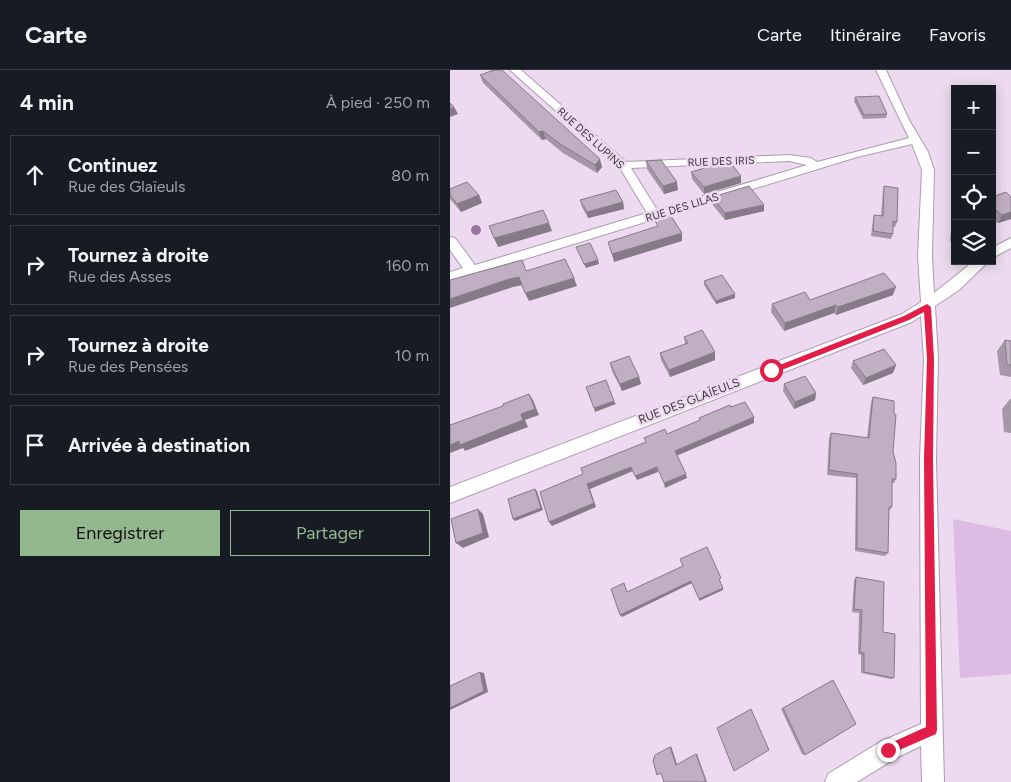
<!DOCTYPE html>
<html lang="fr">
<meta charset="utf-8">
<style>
:root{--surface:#171b24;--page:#20242c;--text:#f1f3f6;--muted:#9ea1a6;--line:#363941;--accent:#93b78e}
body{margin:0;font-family:Figtree,sans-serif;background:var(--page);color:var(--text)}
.controls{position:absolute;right:15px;top:15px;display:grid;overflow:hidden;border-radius:0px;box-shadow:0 2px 12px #0003}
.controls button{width:45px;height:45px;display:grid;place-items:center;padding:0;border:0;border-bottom:1px solid var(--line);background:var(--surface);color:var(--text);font:25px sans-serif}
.stop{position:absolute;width:15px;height:15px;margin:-11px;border:4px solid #e11d48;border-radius:50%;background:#fff}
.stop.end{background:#e11d48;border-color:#fff;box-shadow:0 1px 5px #0008}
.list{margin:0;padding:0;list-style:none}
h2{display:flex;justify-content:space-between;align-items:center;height:65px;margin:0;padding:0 20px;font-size:21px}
h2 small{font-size:16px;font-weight:400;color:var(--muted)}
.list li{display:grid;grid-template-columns:32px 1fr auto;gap:15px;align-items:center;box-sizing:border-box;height:80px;margin:0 10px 10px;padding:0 10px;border:1px solid var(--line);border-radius:0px}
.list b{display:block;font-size:19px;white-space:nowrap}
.list p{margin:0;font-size:16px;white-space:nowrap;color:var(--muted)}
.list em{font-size:16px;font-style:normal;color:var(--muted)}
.actions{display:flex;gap:10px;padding:15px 20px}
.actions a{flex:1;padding:11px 0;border:1px solid var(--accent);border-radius:0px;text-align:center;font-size:18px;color:var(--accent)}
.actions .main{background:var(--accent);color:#111}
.icon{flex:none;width:28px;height:28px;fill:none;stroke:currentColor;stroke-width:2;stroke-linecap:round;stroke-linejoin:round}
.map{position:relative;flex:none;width:561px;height:712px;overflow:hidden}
header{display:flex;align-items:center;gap:30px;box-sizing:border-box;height:70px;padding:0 25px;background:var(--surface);border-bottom:1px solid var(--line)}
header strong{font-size:24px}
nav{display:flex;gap:28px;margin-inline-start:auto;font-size:18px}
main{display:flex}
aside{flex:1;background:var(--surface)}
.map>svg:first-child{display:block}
.green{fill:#dcbce2}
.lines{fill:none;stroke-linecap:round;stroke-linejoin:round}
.minor-casing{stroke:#ac9baf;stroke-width:2}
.minor{fill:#fff;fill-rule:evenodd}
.tree{fill:#98789e}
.wall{fill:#a596a8}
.shaded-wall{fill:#867a88}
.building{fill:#c0aec3;stroke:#867a88}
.route{fill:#e11d48}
.labels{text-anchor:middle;stroke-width:5;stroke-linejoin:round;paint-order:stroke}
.far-street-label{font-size:11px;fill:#3b343c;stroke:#eddaf0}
.street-label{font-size:12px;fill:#3b343c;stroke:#eddaf0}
</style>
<header>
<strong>Carte</strong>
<nav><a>Carte</a><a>Itinéraire</a><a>Favoris</a></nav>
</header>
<main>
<aside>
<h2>4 min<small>À pied · 250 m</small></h2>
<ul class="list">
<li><svg class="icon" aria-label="ahead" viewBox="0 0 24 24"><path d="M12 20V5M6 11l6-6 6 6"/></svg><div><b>Continuez</b><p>Rue des Glaïeuls</p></div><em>80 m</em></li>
<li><svg class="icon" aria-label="right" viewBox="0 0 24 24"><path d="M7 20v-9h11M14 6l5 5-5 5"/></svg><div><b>Tournez à droite</b><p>Rue des Asses</p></div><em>160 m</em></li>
<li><svg class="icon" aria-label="right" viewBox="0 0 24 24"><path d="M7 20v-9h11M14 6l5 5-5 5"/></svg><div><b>Tournez à droite</b><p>Rue des Pensées</p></div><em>10 m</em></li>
<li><svg class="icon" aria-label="arrive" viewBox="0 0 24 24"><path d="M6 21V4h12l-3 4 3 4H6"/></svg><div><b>Arrivée à destination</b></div></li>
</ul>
<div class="actions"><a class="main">Enregistrer</a><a>Partager</a></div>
</aside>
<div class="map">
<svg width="561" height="712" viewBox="0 0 561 712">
<rect width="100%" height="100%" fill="#eddaf0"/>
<path class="green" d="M503,449L561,461V604L510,608Z"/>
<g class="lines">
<g class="minor-casing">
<path id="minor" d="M60,0H71L176,92L339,85L361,88L367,92L459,68L426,0H436L459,50L478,82L484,100L482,186L484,223L524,191H539L509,220L485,236L488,289L486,389L494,712H472L471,676L446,688L407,712H375L378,704L430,672L471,654L470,389L474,289L471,246L462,252L0,433V417L452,244L471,232L468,186L472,100L462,74L407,87L0,212V202L13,198L0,180V167L5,168L25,195L197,143L170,98ZM339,91L357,95L207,140L181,98Z
M561,168V178L542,188V178Z"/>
</g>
<use href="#minor" class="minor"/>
</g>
<circle class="tree" cx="26" cy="160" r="5"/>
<path class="wall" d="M30,5L152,97L147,103L113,83L96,69L92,70L33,13Z
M405,27L437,44L436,48L413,49L404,31Z
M196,91L228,120L214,124L197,99Z
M241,102L291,113L254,124L242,109Z
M434,116L447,152L445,157H443V164L441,169L421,166L423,150L424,145L431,146L433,121Z
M0,119L29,125L32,133L11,142L0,129Z
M262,127L314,141L275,150L262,134Z
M542,127L561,149L548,153L542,149Z
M130,130L173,132L174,139L138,148L132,137Z
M504,148H505V172L500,171L502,152Z
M254,211L285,228L266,234L254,215Z
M443,225L386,245L384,243L334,261L321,242L322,234L360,230Z
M234,267L265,290L220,307L211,290L210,283L235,274Z
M555,270L561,271V307L550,305L547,281Z
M403,291L446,295L443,303L413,315L401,298Z
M160,293L189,307L191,314L172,321L162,301Z
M334,314L366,323L365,330L344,339L333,321Z
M423,327L444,344L443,382L446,409L444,413H442V437L439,441L438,483L435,486L405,481L406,408L377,405L379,368L381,363L417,368L421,332Z
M560,329H561V363L554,362L552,339Z
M406,507L433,562L444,608L441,609L411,603V585L408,584L409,543L402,542L404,510Z
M383,610L355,685L352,684L331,639Z"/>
<path class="shaded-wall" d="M4,37L8,44L0,47V39Z
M93,61L96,69L92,70L89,62Z
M150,89L152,97L147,103L145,95Z
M291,106V113L254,124V117Z
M227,112L228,120L214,124L213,116Z
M29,125L32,133L11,142L7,134Z
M173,132L174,139L138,148L137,142Z
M314,135V141L275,150V143Z
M561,142V149L548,153L552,145Z
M99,153L102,161L48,177L44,168Z
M232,163V171L164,192L162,184Z
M148,190L149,194L136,198L134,194Z
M69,207L73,215L63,217L0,238V229L59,209Z
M124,208L127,216L79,231L75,223Z
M446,217L443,225L386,245L388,237Z
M285,224V228L266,234V231Z
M386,235L384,243L334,261L335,253Z
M265,282V290L220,307L219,300Z
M446,295L443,303L413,315L416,308Z
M189,307L191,314L172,321L170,314Z
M366,323L365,330L344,339L345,332Z
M79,324L83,330L89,345L75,350L78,357L15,381L13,378L0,383V375L71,344Z
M164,331L166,334L145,342L144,338Z
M304,347V353L226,386L225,381Z
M181,397L183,401L140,419L146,437L102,456L99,452L137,414Z
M207,397L208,402L187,410L185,406Z
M236,404L237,408L215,418L214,413Z
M85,419L87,421L93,440L65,451L63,449Z
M28,439L33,444L39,467L13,478L6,473Z
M241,511L242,513L172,547L170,545Z
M273,518V520L249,531V529Z
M30,602L34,603L38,622L0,640V638Z
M221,676L227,694L226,695L220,677Z
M246,684H247L257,712H256Z"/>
<path class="building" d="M44,0H52L150,89L145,95L110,74L93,61L89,62L30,5Z
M429,26L437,44L414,45L405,27Z
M0,33L4,37L0,39Z
M211,90L227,112L213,116L196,91Z
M279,91L291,106L254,117L241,102Z
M17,112L29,125L7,134L0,125V119Z
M299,116L314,135L275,143L262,127Z
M434,116L448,118L447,152L443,151V164L423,161L424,145L433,146Z
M166,120L173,132L137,142L130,130Z
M556,122L561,127V142L552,145L542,137V127Z
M93,140L99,153L44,168L39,156Z
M221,146L232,163L162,184L158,172L208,156L205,151Z
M504,148H505V167H502Z
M140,173L148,190L134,194L126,177Z
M115,189L124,208L75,223L69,207L59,209L0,229V210L72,190L76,201Z
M434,203L446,217L388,237L386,235L335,253L322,234L355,222L360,230Z
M272,205L285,224L266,231L254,211Z
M252,260L265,282L219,300L210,283L238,273L234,267Z
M555,270L561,271V295H557Z
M434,279L446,295L416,308L403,291Z
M179,286L189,307L170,314L160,293Z
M355,306L366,323L345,332L334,314Z
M156,310L164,331L144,338L136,317Z
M79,324L85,339L71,344L73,350L10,375L9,371L0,375V355L53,336V334Z
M423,327L444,331V344L446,345L443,382L446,393V409H442V437H439L438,483L407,478V404L379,400L381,363L419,368Z
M295,332L304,347L225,381L236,404L214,413L207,397L185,406L181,397L137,414L144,433L99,452L90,422L133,404L131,398L196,372L194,368L215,359L217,364L250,350L249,348L280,335L281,337Z
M85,419L91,438L63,449L58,429Z
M28,439L33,463L6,473L1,449Z
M257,477L271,508L269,509L273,518L249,529L241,511L170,545L161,519L174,513L177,522L233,496L230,489Z
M406,507L434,512L433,562L445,564L444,608L414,602V583L410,582L412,540L404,539Z
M30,602L34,621L0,638V616Z
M383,610L406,654L355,685L333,638Z
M301,639L319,680L284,701L267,658Z
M220,677L226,695L246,684L256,712H214L211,703L207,705L203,691L205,685Z"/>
<path class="route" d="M477,234L481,237L484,289L483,389L487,660L486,664L438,685L434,684V676L476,657L474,389L477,289L474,242L459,250L324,303L317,300L454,246Z"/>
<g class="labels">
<g class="far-street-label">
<text transform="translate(141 68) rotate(42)" y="4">RUE DES LUPINS</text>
<text transform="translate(271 91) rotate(-2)" y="4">RUE DES IRIS</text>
<text transform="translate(232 137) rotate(-17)" y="4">RUE DES LILAS</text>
</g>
<g class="street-label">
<text transform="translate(239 331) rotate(-21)" y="4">RUE DES GLAÏEULS</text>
</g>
</g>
</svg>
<div class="controls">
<button>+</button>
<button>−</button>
<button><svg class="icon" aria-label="locate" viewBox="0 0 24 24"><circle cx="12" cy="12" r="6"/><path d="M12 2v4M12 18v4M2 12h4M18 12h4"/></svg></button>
<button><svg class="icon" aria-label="layers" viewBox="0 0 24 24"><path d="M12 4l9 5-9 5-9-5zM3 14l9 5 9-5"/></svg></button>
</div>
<div class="stop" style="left:321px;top:300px"></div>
<div class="stop end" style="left:438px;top:680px"></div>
</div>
</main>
